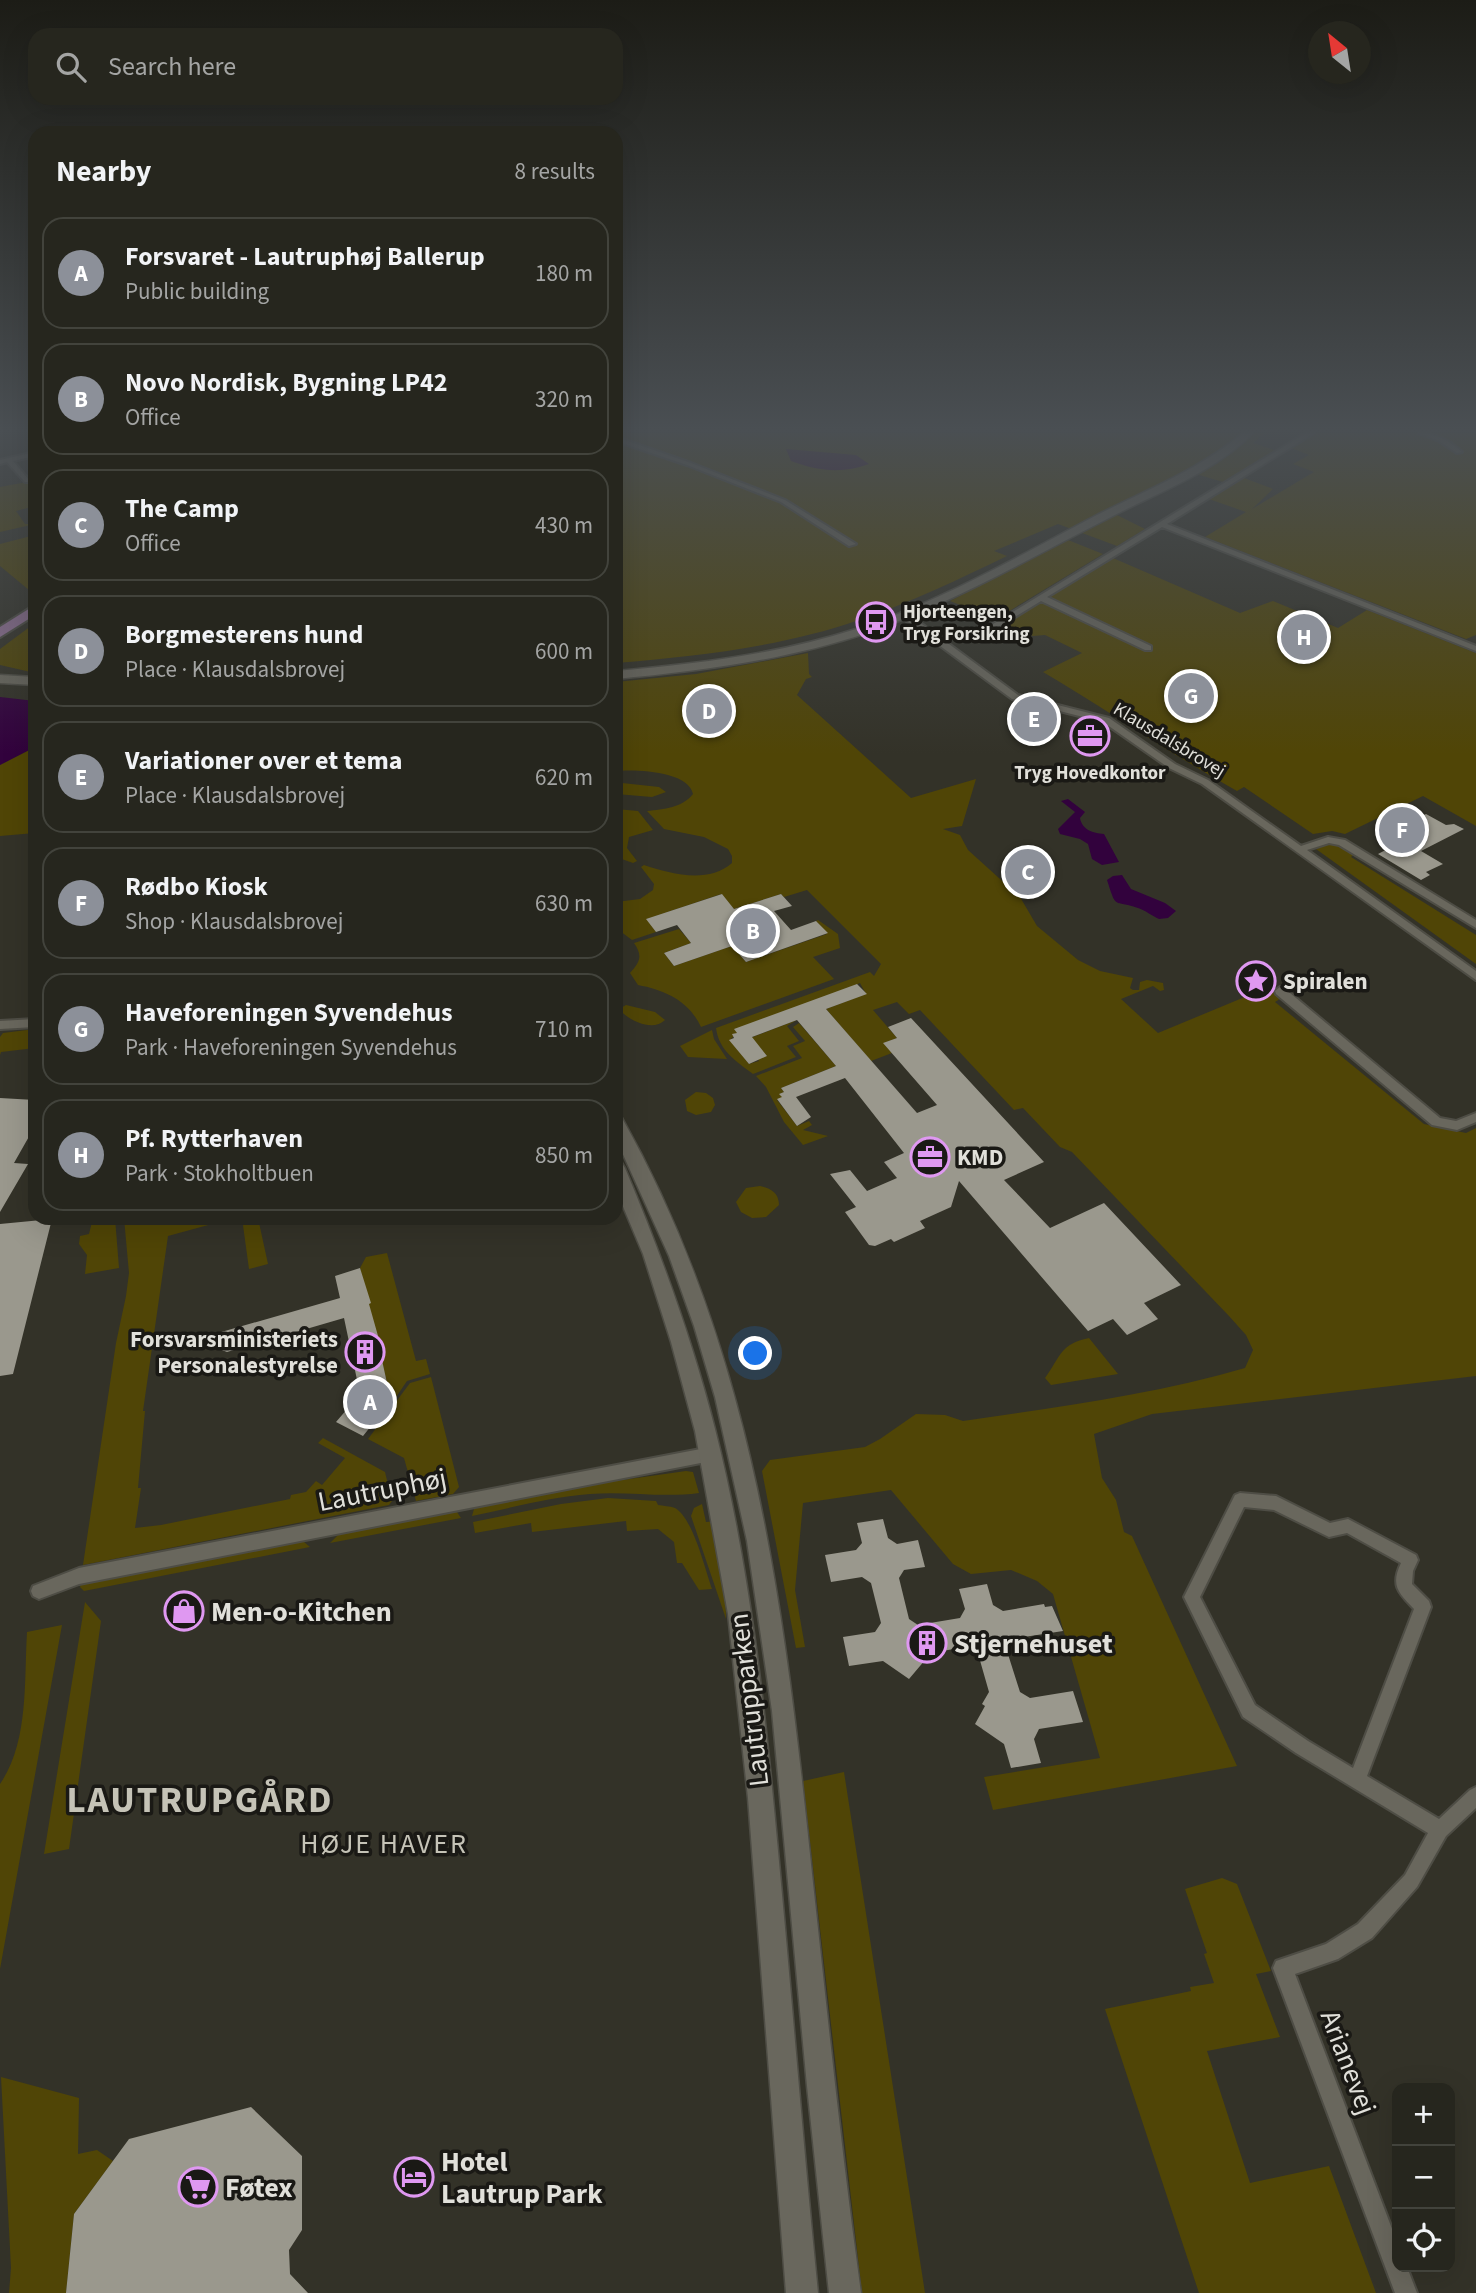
<!DOCTYPE html>
<meta charset="utf-8">
<style>
:root{--surface:#26261e;--page:#2e2e27;--text:#f1f3f6;--muted:#a4a5a4;--line:#42433c;--accent:#8c9099}
body{margin:0;font-family:"Source Sans 3",sans-serif;background:var(--page);color:var(--text)}
.controls{position:absolute;right:21px;bottom:21px;display:grid;overflow:hidden;border-radius:14px;box-shadow:0 7px 28px #0002}
.controls button{width:63px;height:63px;display:grid;place-items:center;padding:0;border:0;border-bottom:2px solid var(--line);background:var(--surface);color:var(--text);font:35px sans-serif}
.compass{position:absolute;left:1308px;top:21px;width:63px;height:63px;border-radius:50%;background:var(--surface);box-shadow:0 7px 28px #0002;rotate:330deg}
.you{position:absolute;left:756px;top:1354px;width:24px;height:24px;margin:-18px;border:5px solid #fff;border-radius:50%;background:#1a73e8;box-shadow:0 0 0 10px #1a73e833}
.badge{display:grid;place-items:center;width:46px;height:46px;border-radius:50%;background:var(--accent);color:#fff;font-size:23px;font-weight:700}
.pin{position:absolute;translate:-50% -50%;border:4px solid #fff;box-shadow:0 2px 7px #0006}
.list{margin:0;padding:0;list-style:none}
h2{display:flex;justify-content:space-between;align-items:center;height:91px;margin:0;padding:0 28px;font-size:30px}
h2 small{font-size:23px;font-weight:400;color:var(--muted)}
.list li{display:grid;grid-template-columns:46px 1fr auto;gap:21px;align-items:center;box-sizing:border-box;height:112px;margin:0 14px 14px;padding:0 14px;border:2px solid var(--line);border-radius:21px}
.list b{display:block;font-size:26px;white-space:nowrap}
.list p{margin:0;font-size:23px;white-space:nowrap;color:var(--muted)}
.list em{font-size:23px;font-style:normal;color:var(--muted)}
.icon{flex:none;width:38px;height:38px;fill:none;stroke:currentColor;stroke-width:2;stroke-linecap:round;stroke-linejoin:round}
.map{position:relative;flex:none;width:1476px;height:2293px;overflow:hidden}
.search{position:absolute;background:var(--surface);box-shadow:0 7px 28px #0002;left:28px;top:28px;width:595px;height:77px;display:flex;align-items:center;gap:18px;box-sizing:border-box;padding:0 24px;border-radius:21px;color:var(--muted);font-size:26px}
.panel{position:absolute;background:var(--surface);box-shadow:0 7px 28px #0002;left:28px;top:126px;width:595px;height:1099px;border-radius:21px}
.map>svg:first-child{display:block}
.green{fill:#504506;fill-rule:evenodd}
.water{fill:#32023d}
.building{fill:#9a988d}
.lines{fill:none;stroke-linecap:round;stroke-linejoin:round}
.street-casing{stroke:#4e4d45;stroke-width:4}
.secondary-casing{stroke:#4e4d45;stroke-width:3}
.primary-casing{stroke:#4e4d45;stroke-width:4}
.street{fill:#69675d;fill-rule:evenodd}
.secondary{fill:#69675d;fill-rule:evenodd}
.primary{fill:#937297;fill-rule:evenodd}
.labels{text-anchor:middle;stroke-width:7;stroke-linejoin:round;paint-order:stroke}
.far-poi-label{font-size:19px;font-weight:bold;fill:#e1e0da;stroke:#1a1915;text-anchor:start}
.far-street-label{font-size:19px;fill:#e1e0da;stroke:#1a1915}
.poi-label{font-size:23px;font-weight:bold;fill:#e1e0da;stroke:#1a1915;text-anchor:start}
.near-street-label{font-size:28px;fill:#e1e0da;stroke:#1a1915}
.near-poi-label{font-size:28px;font-weight:bold;fill:#e1e0da;stroke:#1a1915;text-anchor:start}
.near-neighbourhood-label{font-size:28px;letter-spacing:2px;fill:#c5c3b7;stroke:#1a1915}
.near-district-label{font-size:37px;font-weight:bold;letter-spacing:2px;fill:#c5c3b7;stroke:#1a1915}
</style>
<div class="map">
<svg width="1476" height="2293" viewBox="0 0 1476 2293">
<rect width="100%" height="100%" fill="#333228"/>
<path class="green" d="M616,433H1249L1248,439L1253,433H1264L1253,443L1277,451L1236,475L1273,489L1252,509L1314,472L1293,464L1309,455L1291,448L1316,433H1476V635L1466,639L1205,537L1246,512L1206,498L1223,482L1186,471L1109,511L1145,529L1117,546L1058,524L994,551L1007,556C959,579 910,603 859,620C781,647 698,656 616,663Z
M27,482L35,495V506L16,511L25,524H35L0,532V487Z
M35,535V595L0,566V544Z
M1068,540L1103,554L996,619L950,601Z
M1113,558L1240,613L1273,601L1338,628L1367,610L1476,653V826L1423,796L1345,834L1332,831L1313,834L1244,787L1237,791C1171,754 1109,711 1043,672L1082,653L1045,635L1033,636L1005,624Z
M35,623V673L0,665V649Z
M808,653L809,674L812,677L806,679L797,695L911,798L976,779L962,826L943,829L960,835L968,850L1020,897L1037,926L1078,960L1100,971L1133,978L1130,988L1133,990H1139L1140,982L1147,980L1163,983L1164,990L1160,991L1153,986L1121,999L1158,1033L1252,994L1246,989L1276,992L1283,997L1275,1002L1424,1124L1466,1133L1476,1128V1376L1152,1414L1094,1434L1102,1478L1116,1500L1124,1532L1132,1536L1237,1766L993,1810L984,1777L1100,1758L1053,1594L1037,1581L1011,1570L971,1574L953,1564L891,1490L803,1503L795,1590L805,1647L796,1648L762,1471L770,1460L865,1447L880,1439L916,1414L945,1415L963,1421C1057,1407 1153,1395 1245,1368L1253,1350L1246,1335L1229,1316L1072,1152L1060,1147L1023,1108L1014,1110L920,1010L909,1014L897,1002L873,1010L897,1038L884,1043L892,1053L871,1061L826,1009L866,994L860,983L737,1033L730,1040L749,1064L759,1061L757,1058L767,1056L750,1038L797,1020L787,1026L799,1041L787,1046L796,1057L753,1074C736,1061 719,1051 716,1028L870,972L874,976L881,964L807,890L784,897L781,894L734,909L721,894L647,919L656,932L632,940L616,928V902L640,899L653,890L654,884L641,867L644,865C671,874 708,884 732,863V856L728,849L704,837L664,829L647,811C664,809 682,808 693,794C689,771 635,769 616,771V682L696,674ZM717,703L716,732H695L683,708L689,704Z
M35,747V833L0,836V765Z
M622,783L659,787L666,792L652,797L616,794V784Z
M616,809L638,811L653,830L629,837L627,848L637,861L633,863L616,857Z
M1330,844L1339,845L1354,854L1351,857L1476,935V964L1316,849Z
M818,920L838,934L840,948L813,957L834,979L701,1027C689,1001 665,990 638,985L630,973C640,962 643,956 634,943L679,929L691,943L664,953L674,966L732,946L746,962L827,934L816,921Z
M626,1005L655,1012L665,1020C653,1032 629,1021 619,1009Z
M799,1023L836,1066L781,1088L784,1092L780,1094L783,1097L777,1100L797,1126L809,1121L812,1125L803,1130L828,1136L803,1145L784,1122L766,1087L756,1076L802,1058L793,1046L805,1041L793,1027Z
M35,1029V1048L1,1052L0,1055V1037L3,1033Z
M712,1030L714,1039L727,1059L688,1057L680,1046Z
M696,1092L706,1093L713,1098L715,1105L711,1112L696,1115L687,1111L685,1100Z
M760,1186C771,1188 779,1193 779,1205L766,1217L752,1218L741,1212L736,1202L746,1188Z
M93,1218H115L119,1268L85,1274L87,1255L79,1244L80,1236L89,1234Z
M124,1218H234L168,1236L143,1411H145L138,1488H141L135,1528L161,1525L290,1499L291,1495L306,1492L316,1481L322,1485L345,1458L318,1443L323,1438L385,1472L392,1501L389,1505L83,1565L116,1343L126,1296L129,1273Z
M242,1218H258L268,1264L249,1269Z
M387,1253L416,1361L426,1359L430,1374L407,1381L392,1403L381,1402L386,1396L383,1385L387,1383L360,1268L366,1257Z
M1089,1338L1118,1374L1051,1385L1045,1378C1061,1356 1060,1344 1089,1338Z
M431,1377L459,1487L453,1494L416,1501L404,1458L368,1439L410,1383Z
M686,1471L693,1472L699,1493C663,1498 627,1491 590,1494C550,1497 511,1508 472,1516L474,1509L480,1506L573,1487Z
M608,1498L656,1501L658,1505C663,1506 670,1506 675,1508C693,1518 705,1569 712,1589L699,1590L682,1563H677L674,1542L658,1529L627,1531L626,1521L532,1532L531,1523L475,1533L473,1522L561,1504Z
M702,1504L706,1522L717,1521L725,1565L726,1619L691,1516L694,1508Z
M452,1511L457,1512L461,1518L330,1543L339,1534Z
M297,1542H304L310,1547L84,1591L80,1587L81,1584Z
M85,1602L101,1621L69,1849L44,1854Z
M62,1625L0,1969V1784C29,1742 24,1682 27,1632Z
M844,1772L925,2293H862L803,1781Z
M1222,1878L1237,1884L1271,1971L1256,1974L1280,2037L1207,2051L1250,2183L1329,2166L1376,2293H1199L1105,2009L1191,1991L1190,1987L1214,1983L1204,1954L1207,1953L1185,1889Z
M1,2077L79,2098L78,2154L97,2150L113,2161L74,2214L66,2293H9L11,2268Z"/>
<path class="water" d="M786,449L856,455L869,464C842,474 818,471 791,461Z
M0,697L35,701V747L0,765Z
M1068,799L1085,812L1080,818C1082,830 1093,833 1104,834L1119,862L1102,865L1092,859L1088,844L1080,839L1060,834L1058,829L1075,812L1061,801Z
M1122,875L1131,889L1165,903L1176,911L1168,918L1159,919C1152,916 1145,910 1138,908C1113,899 1117,911 1107,880L1113,876Z"/>
<path class="building" d="M1426,814L1446,825L1454,824L1464,829L1421,851L1443,864L1426,872L1430,875L1421,880L1378,854L1410,837L1396,828Z
M722,894L734,909L781,894L792,906L774,911L791,930L816,921L828,933L746,962L732,946L674,966L664,953L691,943L677,925L656,932L646,919Z
M857,984L867,994L826,1009L917,1113L937,1105L883,1043L897,1038L888,1027L911,1018L1044,1162L1004,1180L1050,1228L1104,1203L1181,1285L1144,1303L1158,1319L1127,1335L1113,1319L1088,1331L959,1181L951,1207L920,1221L925,1228L894,1242L891,1239L875,1246L869,1245L845,1212L856,1207L830,1174L850,1170L867,1191L897,1178L884,1162L904,1153L845,1078L796,1097L811,1117L797,1126L777,1099L782,1097L779,1094L784,1092L781,1088L836,1066L797,1020L752,1037L767,1056L749,1064L729,1040L734,1038L732,1034L737,1033L734,1029Z
M0,1098L35,1100V1126L14,1163L28,1164L0,1212Z
M52,1219L13,1374L0,1376V1224Z
M360,1268L371,1303L369,1304L382,1350L380,1351L387,1383L383,1385L386,1395L381,1409L384,1410L363,1436L336,1422L360,1394L344,1318L227,1352L214,1347L210,1348L209,1344L197,1339L340,1298L335,1276Z
M883,1519L888,1538L897,1544L918,1540L925,1567L904,1570L899,1578L909,1619L918,1625L960,1618L965,1609L959,1589L987,1584L993,1605L1003,1611L1044,1604L1045,1607L1052,1606L1063,1631L1011,1639L1006,1648L1020,1692L1030,1698L1073,1691L1083,1722L1039,1729L1034,1739L1041,1763L1011,1768L1004,1744L975,1724L985,1706L982,1704L989,1692L979,1657L965,1647L931,1653L909,1679L883,1661L849,1666L843,1637L875,1632L881,1623L871,1583L862,1577L831,1582L825,1555L856,1550L862,1543L857,1523Z
M251,2107L302,2156V2230L289,2250L290,2274L308,2293H66L74,2214L129,2139Z"/>
<g class="lines">
<g class="street-casing">
<path id="street" d="M1306,433H1314L1167,524L1476,646V651L1162,527L1047,597L1151,646V650H1145L1041,601L992,631L985,629Z
M1419,433C1436,433 1450,441 1462,452L1457,453L1439,441Z
M616,437L691,463L785,500L856,544L849,546L781,502L687,465L616,441Z
M35,452V456L13,461L29,480V482H25L7,462L0,464V460Z
M901,613H907L1018,695L1109,718L1175,764L1208,780L1301,846L1328,837L1345,840L1476,920V928L1339,845L1329,843L1307,850L1476,971V980L1202,784L1169,768L1103,722L1012,699L901,617Z
M1280,987L1284,988L1440,1118L1456,1121L1476,1113V1122L1457,1130L1432,1125L1276,994L1275,991Z
M35,1019V1027L0,1029V1021Z
M711,1447L716,1449L718,1454L716,1459L711,1461L79,1584L39,1599L33,1596L31,1591L33,1586L79,1568Z
M1240,1493L1276,1496L1330,1523L1348,1519L1416,1555L1418,1560L1413,1571L1412,1584L1429,1601L1431,1607L1367,1776L1439,1819L1470,1790L1476,1787V1808L1446,1836L1417,1887L1372,1938L1338,1959L1295,1974L1397,2242V2267H1407L1417,2293H1395L1273,1968L1276,1961L1326,1944L1358,1924L1405,1875L1428,1833L1296,1753L1243,1717L1184,1597L1235,1495ZM1244,1507L1274,1510L1329,1537L1347,1533L1401,1563C1390,1586 1399,1593 1414,1609L1353,1768L1308,1741L1255,1705L1200,1597Z"/>
</g>
<g class="secondary-casing">
<path id="secondary" d="M1243,433H1253C1214,473 1156,493 1107,519C1028,559 951,604 867,633C786,660 701,671 616,679V671C697,664 778,654 856,629C940,602 1017,557 1095,516C1146,490 1199,470 1243,433Z
M0,675L35,677V685L0,683Z
M616,1116L622,1118C756,1357 785,1615 813,1883C828,2020 842,2157 861,2293H829L807,2086L772,1711L747,1541L715,1397L694,1326L669,1256L616,1139Z
M616,1161L622,1163L625,1168C661,1254 692,1339 715,1429C750,1567 765,1710 778,1851C792,1998 803,2146 818,2293H786L748,1798L728,1614L695,1431L671,1342L643,1254L616,1190Z"/>
</g>
<g class="primary-casing">
<path id="primary" d="M35,605V615L0,637V627Z"/>
</g>
<use href="#street" class="street"/>
<use href="#secondary" class="secondary"/>
<use href="#primary" class="primary"/>
</g>
<linearGradient id="sky" x2="0" y2="1"><stop stop-color="#1c1c16"/><stop offset="0.57" stop-color="#4a4f53"/><stop offset="1" stop-color="#4a4f53" stop-opacity="0"/></linearGradient>
<rect width="1476" height="754" fill="url(#sky)"/>
<defs>
<g id="bus-ring" transform="scale(2.0125)"><circle r="9.5" fill="#1a1915" stroke="#df98f1" stroke-width="1.5"/><path d="M-5-6H5V4H4V6H2V4H-2V6H-4V4H-5ZM-3.5-4V0h7V-4ZM-3.5 1.2v1.5H-2V1.2ZM2 1.2v1.5H3.5V1.2Z" fill="#df98f1"/></g>
<g id="office-ring" transform="scale(2.0125)"><circle r="9.5" fill="#1a1915" stroke="#df98f1" stroke-width="1.5"/><path d="M-6-3h4V-5.5h4V-3h4V5H-6ZM-1-4.5V-3h2v-1.5ZM-6 0V1H6V0Z" fill="#df98f1"/></g>
<g id="sight-ring" transform="scale(2.0125)"><circle r="9.5" fill="#1a1915" stroke="#df98f1" stroke-width="1.5"/><path d="M0-6L1.8-2.2L6-1.7L2.9 1.2L3.7 5.4L0 3.3L-3.7 5.4L-2.9 1.2L-6-1.7L-1.8-2.2Z" fill="#df98f1"/></g>
<g id="building-ring" transform="scale(2.0125)"><circle r="9.5" fill="#1a1915" stroke="#df98f1" stroke-width="1.5"/><path d="M-4-6H4V6H1V3H-1V6H-4ZM-2.5-4.3h1.7v1.8h-1.7ZM.8-4.3h1.7v1.8H.8ZM-2.5-1h1.7V.8h-1.7ZM.8-1h1.7V.8H.8Z" fill="#df98f1"/></g>
<g id="shop-ring" transform="scale(2.0125)"><circle r="9.5" fill="#1a1915" stroke="#df98f1" stroke-width="1.5"/><path d="M-5-2.5h2.3a2.7 3.5 0 0 1 5.4 0H5L5.5 6h-11ZM-1.5-2.5h3a1.5 2.3 0 0 0-3 0Z" fill="#df98f1"/></g>
<g id="hotel-ring" transform="scale(2.0125)"><circle r="9.5" fill="#1a1915" stroke="#df98f1" stroke-width="1.5"/><path d="M-6-4.5h1.5V1H6V5H4.5V3h-9V5H-6ZM-4 0a1.8 1.8 0 1 1 3.6 0ZM.5 0V-2.5h3Q6-2.5 6 0Z" fill="#df98f1"/></g>
<g id="supermarket-ring" transform="scale(2.0125)"><circle r="9.5" fill="#1a1915" stroke="#df98f1" stroke-width="1.5"/><path d="M-6-5.5h2.5l.6 2H6L4.5 2H-2.5L-4.4-4H-6ZM-1.5 3.2a1.3 1.3 0 1 0 .1 0ZM3 3.2a1.3 1.3 0 1 0 .1 0Z" fill="#df98f1"/></g>
</defs>
<g fill-rule="evenodd">
<use href="#bus-ring" x="876" y="622"/>
<use href="#office-ring" x="1090" y="736"/>
<use href="#sight-ring" x="1256" y="981"/>
<use href="#office-ring" x="930" y="1157"/>
<use href="#building-ring" x="365" y="1352"/>
<use href="#shop-ring" x="184" y="1611"/>
<use href="#building-ring" x="927" y="1643"/>
<use href="#hotel-ring" x="414" y="2177"/>
<use href="#supermarket-ring" x="198" y="2187"/>
</g>
<g class="labels">
<g class="far-poi-label">
<text x="903" y="618">Hjorteengen,<tspan x="903" dy="22">Tryg Forsikring</tspan></text>
<text x="1090" y="779" text-anchor="middle">Tryg Hovedkontor</text>
</g>
<g class="far-street-label">
<text transform="translate(1170 739) rotate(31)" y="7">Klausdalsbrovej</text>
</g>
<g class="poi-label">
<text x="1283" y="989">Spiralen</text>
<text x="957" y="1165">KMD</text>
<text x="338" y="1347" text-anchor="end">Forsvarsministeriets<tspan x="338" dy="26">Personalestyrelse</tspan></text>
</g>
<g class="near-street-label">
<text transform="translate(382 1489) rotate(-11)" y="10">Lautruphøj</text>
<text transform="translate(748 1700) rotate(-97)" y="10">Lautrupparken</text>
<text transform="translate(1349 2062) rotate(69)" y="10">Arianevej</text>
</g>
<g class="near-poi-label">
<text x="211" y="1621">Men-o-Kitchen</text>
<text x="954" y="1653">Stjernehuset</text>
<text x="441" y="2171">Hotel<tspan x="441" dy="32">Lautrup Park</tspan></text>
<text x="225" y="2197">Føtex</text>
</g>
<g class="near-neighbourhood-label">
<text x="384" y="1853">HØJE HAVER</text>
</g>
<g class="near-district-label">
<text x="200" y="1812">LAUTRUPGÅRD</text>
</g>
</g>
</svg>
<div class="controls">
<button>+</button>
<button>−</button>
<button><svg class="icon" aria-label="locate" viewBox="0 0 24 24"><circle cx="12" cy="12" r="6"/><path d="M12 2v4M12 18v4M2 12h4M18 12h4"/></svg></button>
</div>
<svg class="compass" viewBox="-18 -18 36 36"><path d="M0-13l5 13h-10z" fill="#e53935"/><path d="M0 13l5-13h-10z" fill="#a4a5a4"/></svg>
<div class="you"></div>
<div class="pin badge" style="left:370px;top:1402px">A</div>
<div class="pin badge" style="left:753px;top:931px">B</div>
<div class="pin badge" style="left:1028px;top:872px">C</div>
<div class="pin badge" style="left:709px;top:711px">D</div>
<div class="pin badge" style="left:1034px;top:719px">E</div>
<div class="pin badge" style="left:1402px;top:830px">F</div>
<div class="pin badge" style="left:1191px;top:696px">G</div>
<div class="pin badge" style="left:1304px;top:637px">H</div>
<div class="search"><svg class="icon" aria-label="search" viewBox="0 0 24 24"><circle cx="10" cy="10" r="6"/><path d="M15 15l6 6"/></svg>Search here</div>
<section class="panel">
<h2>Nearby<small>8 results</small></h2>
<ul class="list">
<li><span class="badge">A</span><div><b>Forsvaret - Lautruphøj Ballerup</b><p>Public building</p></div><em>180 m</em></li>
<li><span class="badge">B</span><div><b>Novo Nordisk, Bygning LP42</b><p>Office</p></div><em>320 m</em></li>
<li><span class="badge">C</span><div><b>The Camp</b><p>Office</p></div><em>430 m</em></li>
<li><span class="badge">D</span><div><b>Borgmesterens hund</b><p>Place · Klausdalsbrovej</p></div><em>600 m</em></li>
<li><span class="badge">E</span><div><b>Variationer over et tema</b><p>Place · Klausdalsbrovej</p></div><em>620 m</em></li>
<li><span class="badge">F</span><div><b>Rødbo Kiosk</b><p>Shop · Klausdalsbrovej</p></div><em>630 m</em></li>
<li><span class="badge">G</span><div><b>Haveforeningen Syvendehus</b><p>Park · Haveforeningen Syvendehus</p></div><em>710 m</em></li>
<li><span class="badge">H</span><div><b>Pf. Rytterhaven</b><p>Park · Stokholtbuen</p></div><em>850 m</em></li>
</ul>
</section>
</div>
